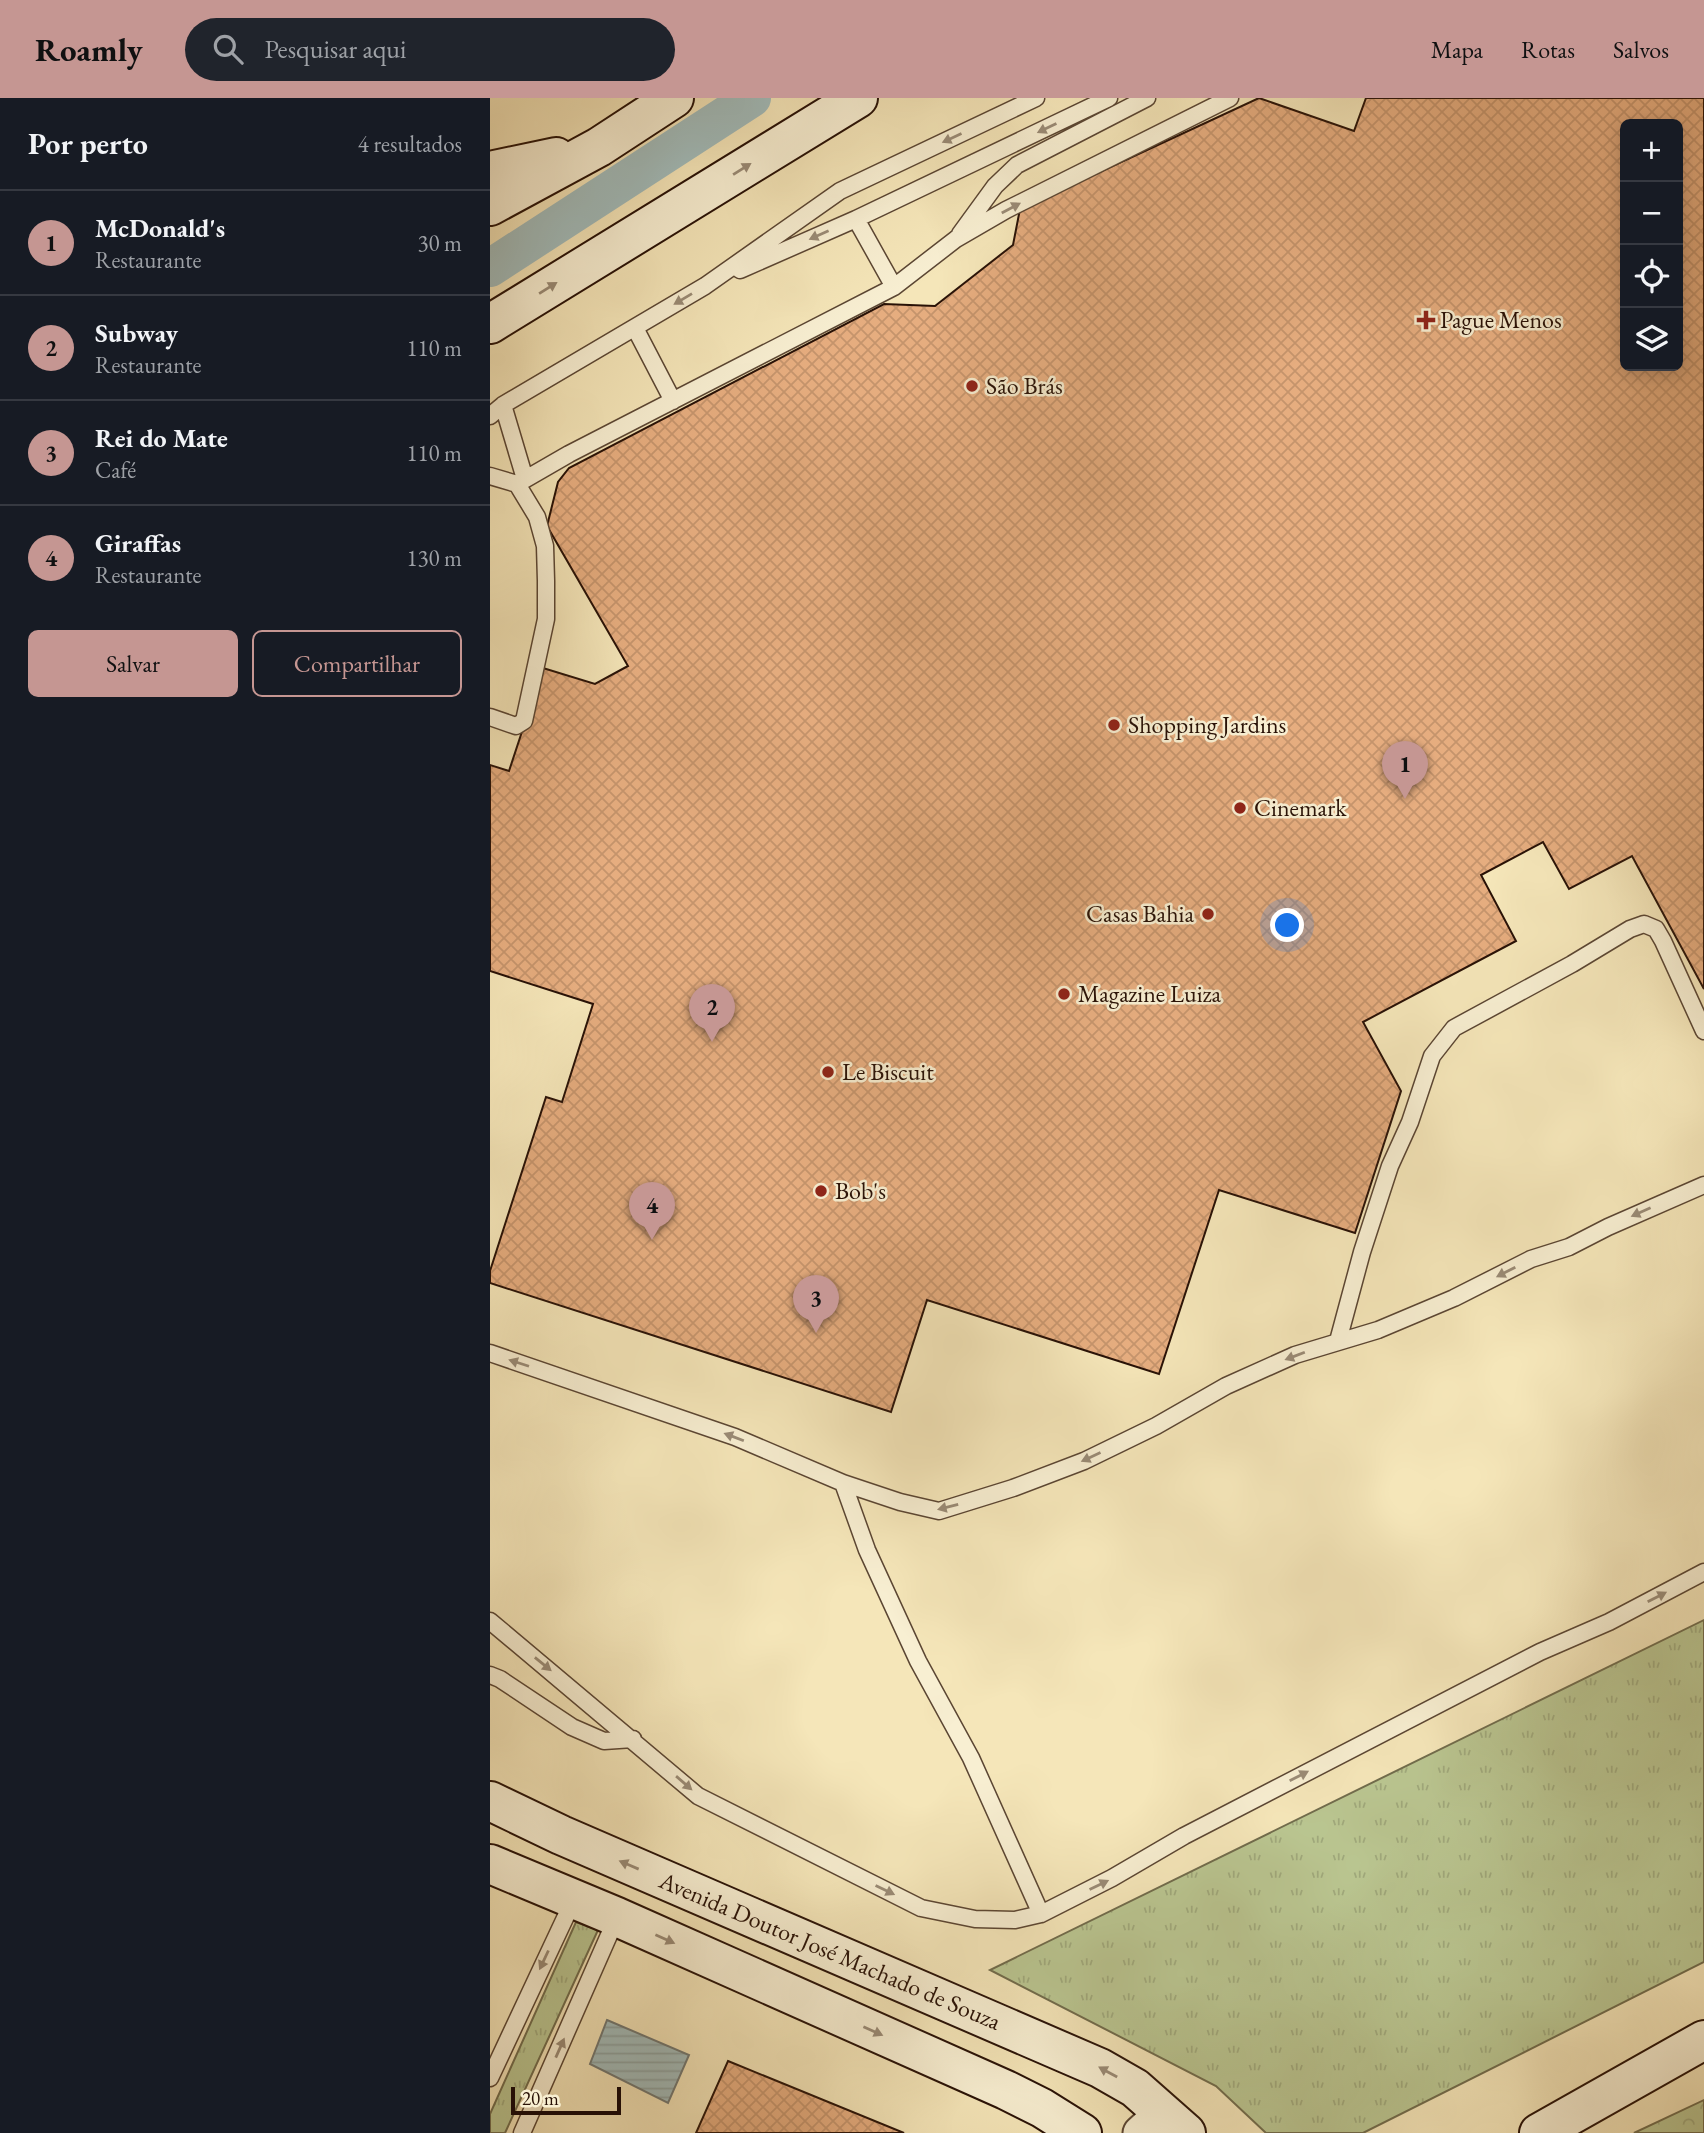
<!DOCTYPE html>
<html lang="pt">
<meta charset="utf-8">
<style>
:root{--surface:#171b24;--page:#20242c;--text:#f1f3f6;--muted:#9ea1a6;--line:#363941;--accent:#c59692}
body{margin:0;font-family:"EB Garamond",serif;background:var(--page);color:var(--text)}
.controls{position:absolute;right:21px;top:21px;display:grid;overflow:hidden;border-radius:10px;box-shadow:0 4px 18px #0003}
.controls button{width:63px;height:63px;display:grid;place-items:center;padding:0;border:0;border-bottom:2px solid var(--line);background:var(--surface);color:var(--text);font:35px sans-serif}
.scale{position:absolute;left:21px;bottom:18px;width:110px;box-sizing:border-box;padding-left:7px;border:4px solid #281106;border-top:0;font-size:19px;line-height:24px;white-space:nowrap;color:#281106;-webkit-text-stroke:5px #f8efd2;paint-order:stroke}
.you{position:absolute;left:798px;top:828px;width:24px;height:24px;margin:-18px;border:5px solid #fff;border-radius:50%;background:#1a73e8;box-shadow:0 0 0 10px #1a73e833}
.badge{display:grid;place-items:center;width:46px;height:46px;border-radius:50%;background:var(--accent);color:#111;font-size:23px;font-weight:700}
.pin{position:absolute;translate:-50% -58px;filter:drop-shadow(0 2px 4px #0008)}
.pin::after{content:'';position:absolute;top:37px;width:24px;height:21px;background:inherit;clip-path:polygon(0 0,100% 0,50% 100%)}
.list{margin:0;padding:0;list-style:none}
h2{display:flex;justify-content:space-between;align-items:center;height:91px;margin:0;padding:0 28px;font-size:30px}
h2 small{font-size:23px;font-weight:400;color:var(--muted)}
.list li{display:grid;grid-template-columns:46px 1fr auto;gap:21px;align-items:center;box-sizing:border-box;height:105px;padding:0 28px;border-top:2px solid var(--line)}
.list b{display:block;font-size:26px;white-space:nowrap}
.list p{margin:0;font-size:23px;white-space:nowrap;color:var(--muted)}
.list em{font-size:23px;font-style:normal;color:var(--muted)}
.actions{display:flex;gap:14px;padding:21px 28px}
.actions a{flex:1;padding:16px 0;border:2px solid var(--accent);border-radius:10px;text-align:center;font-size:24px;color:var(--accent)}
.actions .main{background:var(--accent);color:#111}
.icon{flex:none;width:38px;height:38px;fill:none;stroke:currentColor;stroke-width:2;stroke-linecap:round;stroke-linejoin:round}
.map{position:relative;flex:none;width:1214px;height:2035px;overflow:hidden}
header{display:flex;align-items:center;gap:42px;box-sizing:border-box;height:98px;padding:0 35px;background:var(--accent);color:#111}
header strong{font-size:33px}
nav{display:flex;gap:38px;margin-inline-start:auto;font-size:24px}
.search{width:490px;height:63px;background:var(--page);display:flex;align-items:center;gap:18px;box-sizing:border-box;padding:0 24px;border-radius:38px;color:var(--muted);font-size:26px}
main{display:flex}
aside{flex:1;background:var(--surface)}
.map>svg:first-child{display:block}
.grass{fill:url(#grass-tufts);stroke:#716c4c;stroke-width:2}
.forest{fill:url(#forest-crowns);stroke:#716c4c;stroke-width:2}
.water{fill:url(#water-rules);stroke:#717873;stroke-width:2}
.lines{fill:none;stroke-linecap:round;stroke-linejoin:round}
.canal{stroke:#a2bcbb;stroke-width:38}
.building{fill:url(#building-cross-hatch);stroke:#281106;stroke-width:2;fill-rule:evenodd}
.lane-casing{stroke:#5b4633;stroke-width:19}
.street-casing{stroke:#5b4633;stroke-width:37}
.secondary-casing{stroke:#281106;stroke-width:42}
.lane{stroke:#f8efd2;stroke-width:16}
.street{stroke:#f8efd2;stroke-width:33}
.secondary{stroke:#f8efd2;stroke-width:38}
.oneway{fill:#9a8b76}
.poi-dot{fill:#8f2418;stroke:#f8efd2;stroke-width:2.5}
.labels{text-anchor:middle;stroke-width:5;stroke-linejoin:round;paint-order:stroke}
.poi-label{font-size:24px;fill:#281106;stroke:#f8efd2;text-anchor:start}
.street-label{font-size:24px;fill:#281106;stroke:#f8efd2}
</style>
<header>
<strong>Roamly</strong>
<div class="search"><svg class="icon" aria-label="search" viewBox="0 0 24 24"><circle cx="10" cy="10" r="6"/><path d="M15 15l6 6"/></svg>Pesquisar aqui</div>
<nav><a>Mapa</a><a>Rotas</a><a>Salvos</a></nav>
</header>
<main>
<aside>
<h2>Por perto<small>4 resultados</small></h2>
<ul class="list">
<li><span class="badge">1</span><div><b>McDonald's</b><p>Restaurante</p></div><em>30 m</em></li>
<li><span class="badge">2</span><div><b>Subway</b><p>Restaurante</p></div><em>110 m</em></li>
<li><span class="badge">3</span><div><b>Rei do Mate</b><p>Café</p></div><em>110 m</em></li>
<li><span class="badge">4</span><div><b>Giraffas</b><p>Restaurante</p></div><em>130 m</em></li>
</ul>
<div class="actions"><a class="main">Salvar</a><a>Compartilhar</a></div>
</aside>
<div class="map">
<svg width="1214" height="2035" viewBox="0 0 1214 2035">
<defs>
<pattern id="grass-tufts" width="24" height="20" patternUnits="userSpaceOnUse" patternTransform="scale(1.75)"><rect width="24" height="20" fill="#bac691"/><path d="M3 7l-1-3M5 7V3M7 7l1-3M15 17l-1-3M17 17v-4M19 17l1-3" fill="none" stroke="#a0a97c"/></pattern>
<pattern id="forest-crowns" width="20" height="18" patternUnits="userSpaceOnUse" patternTransform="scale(1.75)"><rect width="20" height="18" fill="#bac691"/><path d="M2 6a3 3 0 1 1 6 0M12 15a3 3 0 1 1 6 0" fill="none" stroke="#a0a97c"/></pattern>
<pattern id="water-rules" width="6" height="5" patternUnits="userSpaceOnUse" patternTransform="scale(1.75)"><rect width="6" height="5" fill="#a2bcbb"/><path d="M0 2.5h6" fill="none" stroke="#8ca19f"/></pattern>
<pattern id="building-cross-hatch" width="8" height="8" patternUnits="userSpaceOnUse" patternTransform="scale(1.75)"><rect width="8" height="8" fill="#e6ad7f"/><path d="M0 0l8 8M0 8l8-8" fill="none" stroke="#c5946c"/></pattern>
</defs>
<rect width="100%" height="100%" fill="#f5e6b9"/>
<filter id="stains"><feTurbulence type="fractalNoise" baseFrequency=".00286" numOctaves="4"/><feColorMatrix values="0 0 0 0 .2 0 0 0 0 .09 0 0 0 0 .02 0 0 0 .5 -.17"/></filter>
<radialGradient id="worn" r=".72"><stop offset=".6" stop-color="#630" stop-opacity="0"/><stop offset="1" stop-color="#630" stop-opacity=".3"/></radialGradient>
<path class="grass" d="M1214,1522V1864L873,2035H776L726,1988L500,1872Z
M86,1824L108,1832L15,2035H0V2016Z"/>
<path class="forest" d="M1214,2002V2035H1144Z"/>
<path class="water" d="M117,1922L199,1957L178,2005L100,1966Z"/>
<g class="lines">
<path class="canal" d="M0,170L262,0"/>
</g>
<path class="building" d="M769,0L864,33L876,0H1214V891L1142,758L1079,791L1053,744L991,777L1026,843L873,924L911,993L865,1135L729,1092L669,1276L437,1202L401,1314L0,1185V1173L56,999L72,1004L103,906L0,873V667L19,673L53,570L105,586L138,568L57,428L68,384L79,370L394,206L445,208L523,147L530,111ZM1135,26H1188V268H1135Z
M238,1963L414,2035H206Z"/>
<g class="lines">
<g class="lane-casing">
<path id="lane" d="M366,121L404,189
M470,136L505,88L527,67L657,0
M250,172L366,121L619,0
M145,230L183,303
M13,307L35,381
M0,318L13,307L215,188L350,93L546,0
M0,378L27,386L47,419L55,448L56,483V521L34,623L26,628L0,619
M27,386L79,356L404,189L466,141L516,112L740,0
M848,1243L872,1154L900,1068L920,1024L942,958L964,930L1082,866L1140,831L1154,826L1166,831L1173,843L1214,933
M0,1255L245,1339L353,1385L410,1404L449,1413L523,1390L594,1363L666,1328L736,1288L805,1257L888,1232L964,1200L1041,1161L1079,1149L1118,1129L1214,1087
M353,1385L377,1452L428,1563L481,1660L551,1816
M0,1523L208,1698L431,1810L485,1821L525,1822L551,1816L622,1780L694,1738L1050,1554L1119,1524L1214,1474
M0,1577L10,1581L82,1629L114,1643L143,1641
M0,1980L84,1801
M32,2035L127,1819"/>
</g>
<g class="street-casing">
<path id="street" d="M650,2035L673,2014"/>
</g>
<g class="secondary-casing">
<path id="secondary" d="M0,73L66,59
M0,108L109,49L184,0
M0,226L368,0
M0,1703L71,1737L610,1970L645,1990L696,2035
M0,1766L127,1819L516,1992L552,2010L592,2035
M1049,2035L1214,1942"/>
</g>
<use href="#lane" class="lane"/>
<use href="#street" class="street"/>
<use href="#secondary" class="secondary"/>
</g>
<defs><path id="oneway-solid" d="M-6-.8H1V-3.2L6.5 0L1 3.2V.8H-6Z" transform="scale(1.75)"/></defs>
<g class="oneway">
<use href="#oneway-solid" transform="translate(557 30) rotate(154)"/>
<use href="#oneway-solid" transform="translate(462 40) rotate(155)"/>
<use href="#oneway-solid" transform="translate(252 71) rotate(-32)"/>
<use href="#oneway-solid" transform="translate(521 110) rotate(-28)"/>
<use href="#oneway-solid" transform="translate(329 137) rotate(156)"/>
<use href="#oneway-solid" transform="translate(58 190) rotate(-32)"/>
<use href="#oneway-solid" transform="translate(193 201) rotate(149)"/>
<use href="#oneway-solid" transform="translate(1151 1114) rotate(156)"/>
<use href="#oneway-solid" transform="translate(1016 1174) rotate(153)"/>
<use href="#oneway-solid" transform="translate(805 1258) rotate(159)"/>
<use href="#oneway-solid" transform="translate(29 1265) rotate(-162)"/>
<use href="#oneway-solid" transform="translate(244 1339) rotate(-159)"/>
<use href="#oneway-solid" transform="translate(601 1359) rotate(155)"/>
<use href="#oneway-solid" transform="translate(458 1409) rotate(166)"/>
<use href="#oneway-solid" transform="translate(1167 1499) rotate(-27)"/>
<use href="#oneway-solid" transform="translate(53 1566) rotate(39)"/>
<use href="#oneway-solid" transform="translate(809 1678) rotate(-27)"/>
<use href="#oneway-solid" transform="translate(194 1685) rotate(41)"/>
<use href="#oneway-solid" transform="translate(139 1767) rotate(-157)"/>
<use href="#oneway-solid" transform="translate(609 1787) rotate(-26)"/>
<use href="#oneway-solid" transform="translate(395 1792) rotate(26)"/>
<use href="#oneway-solid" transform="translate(175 1841) rotate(24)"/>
<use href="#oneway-solid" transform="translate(54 1862) rotate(115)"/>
<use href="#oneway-solid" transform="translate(383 1933) rotate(24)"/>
<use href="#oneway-solid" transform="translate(70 1950) rotate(-66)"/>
<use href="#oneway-solid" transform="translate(618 1974) rotate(-151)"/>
</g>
<g class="poi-dot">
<path d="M932.5 211.5h7v7h7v7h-7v7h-7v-7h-7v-7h7z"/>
<circle cx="482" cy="288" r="7"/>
<circle cx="624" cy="627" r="7"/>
<circle cx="750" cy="710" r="7"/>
<circle cx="718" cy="816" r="7"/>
<circle cx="574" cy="896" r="7"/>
<circle cx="338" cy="974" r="7"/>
<circle cx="331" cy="1093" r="7"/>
</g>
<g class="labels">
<g class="poi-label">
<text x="950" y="230">Pague Menos</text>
<text x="496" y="296">São Brás</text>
<text x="638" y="635">Shopping Jardins</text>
<text x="764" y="718">Cinemark</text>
<text x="704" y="824" text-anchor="end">Casas Bahia</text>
<text x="588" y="904">Magazine Luiza</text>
<text x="352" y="982">Le Biscuit</text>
<text x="345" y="1101">Bob's</text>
</g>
<g class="street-label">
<text transform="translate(340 1853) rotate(23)" y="8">Avenida Doutor José Machado de Souza</text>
</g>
</g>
<rect width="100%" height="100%" filter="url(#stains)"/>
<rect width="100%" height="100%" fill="url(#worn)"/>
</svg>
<div class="controls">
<button>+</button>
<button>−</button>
<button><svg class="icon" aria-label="locate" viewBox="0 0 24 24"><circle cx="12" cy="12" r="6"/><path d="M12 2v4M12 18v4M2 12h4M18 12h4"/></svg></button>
<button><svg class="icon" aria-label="layers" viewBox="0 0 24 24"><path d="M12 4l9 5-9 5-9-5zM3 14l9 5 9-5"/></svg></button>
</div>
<div class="scale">20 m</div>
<div class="you"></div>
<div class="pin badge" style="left:915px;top:701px">1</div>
<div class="pin badge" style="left:222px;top:944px">2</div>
<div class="pin badge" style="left:326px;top:1235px">3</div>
<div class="pin badge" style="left:162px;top:1142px">4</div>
</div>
</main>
